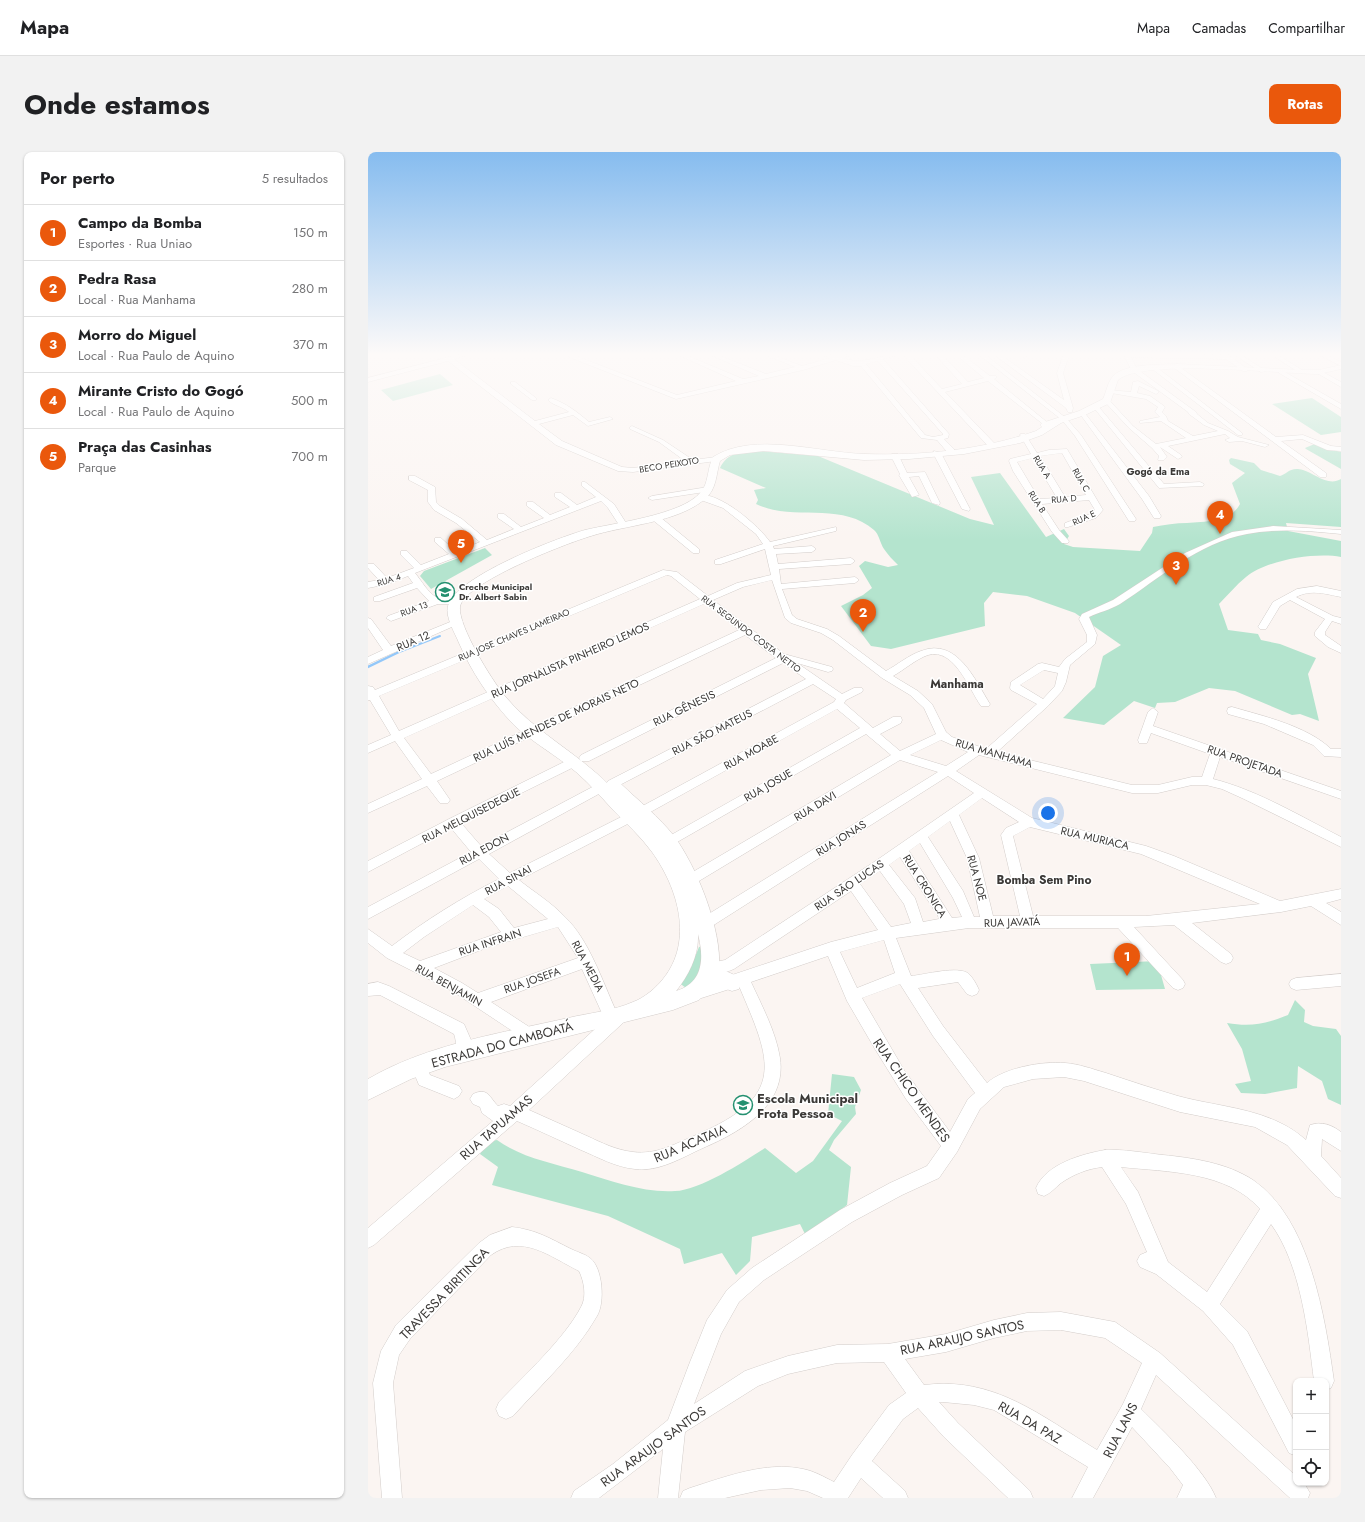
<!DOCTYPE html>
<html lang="pt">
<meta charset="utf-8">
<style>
:root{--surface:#fff;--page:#f2f2f2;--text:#202124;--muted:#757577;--line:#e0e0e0;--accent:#ea580c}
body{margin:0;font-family:Jost,sans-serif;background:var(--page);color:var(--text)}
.controls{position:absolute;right:12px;bottom:12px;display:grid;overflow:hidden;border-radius:8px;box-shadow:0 1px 3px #0004}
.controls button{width:36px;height:36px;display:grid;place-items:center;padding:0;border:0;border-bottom:1px solid var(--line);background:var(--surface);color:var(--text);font:20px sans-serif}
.you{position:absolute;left:680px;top:661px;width:14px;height:14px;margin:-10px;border:3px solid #fff;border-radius:50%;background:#1a73e8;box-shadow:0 0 0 6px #1a73e833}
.badge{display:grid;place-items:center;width:26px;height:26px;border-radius:50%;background:var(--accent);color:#fff;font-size:13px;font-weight:700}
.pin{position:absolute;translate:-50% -33px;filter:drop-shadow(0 1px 2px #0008)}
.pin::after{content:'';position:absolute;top:21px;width:14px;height:12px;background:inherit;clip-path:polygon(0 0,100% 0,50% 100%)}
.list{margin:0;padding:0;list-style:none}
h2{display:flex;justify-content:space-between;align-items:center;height:52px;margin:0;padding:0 16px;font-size:17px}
h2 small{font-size:13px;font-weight:400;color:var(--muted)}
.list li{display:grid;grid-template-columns:26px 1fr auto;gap:12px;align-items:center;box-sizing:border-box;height:56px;padding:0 16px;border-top:1px solid var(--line)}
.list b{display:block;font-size:15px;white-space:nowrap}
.list p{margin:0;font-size:13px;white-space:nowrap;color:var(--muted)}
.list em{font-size:13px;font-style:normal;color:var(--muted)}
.icon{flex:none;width:22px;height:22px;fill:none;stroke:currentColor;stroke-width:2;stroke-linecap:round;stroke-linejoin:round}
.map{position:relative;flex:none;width:973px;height:1346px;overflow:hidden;border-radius:8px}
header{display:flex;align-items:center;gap:24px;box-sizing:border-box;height:56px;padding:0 20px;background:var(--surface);border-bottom:1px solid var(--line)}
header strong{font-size:19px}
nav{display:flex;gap:22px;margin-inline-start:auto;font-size:14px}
.intro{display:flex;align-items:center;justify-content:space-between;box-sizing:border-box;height:96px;padding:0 24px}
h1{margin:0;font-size:28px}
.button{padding:10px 18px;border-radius:8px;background:var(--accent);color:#fff;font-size:14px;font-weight:700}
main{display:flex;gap:24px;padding:0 24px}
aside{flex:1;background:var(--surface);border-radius:8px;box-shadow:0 1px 3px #0004}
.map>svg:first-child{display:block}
.green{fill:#b4e4ce}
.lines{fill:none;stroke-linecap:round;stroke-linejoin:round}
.stream-far1{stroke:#94c8f9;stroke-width:2}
.stream{stroke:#94c8f9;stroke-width:2.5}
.minor-casing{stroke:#d3cdca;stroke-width:1}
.major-casing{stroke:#d3cdca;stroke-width:1}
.minor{fill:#fff;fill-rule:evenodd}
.major{fill:#fff;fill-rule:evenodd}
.labels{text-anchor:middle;stroke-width:3;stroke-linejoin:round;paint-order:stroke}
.far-street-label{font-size:9px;fill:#3b3937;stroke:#fff}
.far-poi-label{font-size:9px;font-weight:bold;fill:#3b3937;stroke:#fff;text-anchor:start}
.far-neighbourhood-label{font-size:10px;font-weight:bold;fill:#3b3937;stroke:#fff}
.street-label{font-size:11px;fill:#3b3937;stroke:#fff}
.neighbourhood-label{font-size:12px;font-weight:bold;fill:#3b3937;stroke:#fff}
.near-street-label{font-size:13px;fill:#3b3937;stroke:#fff}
.near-poi-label{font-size:13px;font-weight:bold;fill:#3b3937;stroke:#fff;text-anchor:start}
</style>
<header>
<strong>Mapa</strong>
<nav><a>Mapa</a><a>Camadas</a><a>Compartilhar</a></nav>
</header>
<div class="intro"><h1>Onde estamos</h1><a class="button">Rotas</a></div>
<main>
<aside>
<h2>Por perto<small>5 resultados</small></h2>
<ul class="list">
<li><span class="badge">1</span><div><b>Campo da Bomba</b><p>Esportes · Rua Uniao</p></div><em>150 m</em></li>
<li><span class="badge">2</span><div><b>Pedra Rasa</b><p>Local · Rua Manhama</p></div><em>280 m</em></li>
<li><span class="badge">3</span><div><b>Morro do Miguel</b><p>Local · Rua Paulo de Aquino</p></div><em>370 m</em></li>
<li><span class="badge">4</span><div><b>Mirante Cristo do Gogó</b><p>Local · Rua Paulo de Aquino</p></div><em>500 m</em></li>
<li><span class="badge">5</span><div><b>Praça das Casinhas</b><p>Parque</p></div><em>700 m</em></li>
</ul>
</aside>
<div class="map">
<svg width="973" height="1346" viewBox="0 0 973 1346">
<rect width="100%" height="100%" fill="#fbf5f2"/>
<path class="green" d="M72,222L85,233L25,249L13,238Z
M944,246L973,265V280L953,283L904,252Z
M949,291L961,297L973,300V317L938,297L937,296Z
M392,299L450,304L602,367L626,373L603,325L632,321L678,385L696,377L701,384L696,392L705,395L772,399L784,381L785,375C796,373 808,371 819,371C838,369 862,371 872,352L864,331L877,321L862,312L861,308L863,306L886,311L893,318L912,324C919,322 922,314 935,318C946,321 960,335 973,327V375L918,371L920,379L973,389V405C947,400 899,408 878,425C868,433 860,443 851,452L860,478L890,482L893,488L912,492L948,506L940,522L951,569L932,562L924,563L867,539L841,536L807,550L789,551L787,556L766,549L736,573L695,566L727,535L735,504L753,493L707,461L659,444L625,440L616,451L617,474L523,497L503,494L473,454L495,443L504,436L491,414L497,409L520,415L530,413C525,408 520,403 516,397C512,391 511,382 506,378C473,349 425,370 388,352L390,348L386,338L398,336L352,316C360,299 375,300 392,299Z
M117,396L124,403L63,437L52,424L56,419Z
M337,793L334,822L318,836L310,830L324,812L331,795Z
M789,809L797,837L728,838L722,812Z
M927,848L937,858L936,870L945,874L968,877L973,884V953L960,947L954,929L930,914L929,936L897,942L873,941L867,932L883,929L874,897L859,871C883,875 897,872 920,863Z
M464,922L486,925L493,938L487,955L488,962L466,988L461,998L483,1015L479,1053L438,1084L432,1072L384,1085L382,1109L368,1123L354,1101L316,1112L312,1097L240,1064L124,1033L130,1015L112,1002L117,990L129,988C154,1006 185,1011 214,1020C243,1029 276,1041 307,1039C332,1038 375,1010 397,996L428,1021L445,1009L474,969L460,962Z"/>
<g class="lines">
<path class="stream-far1" d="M31,500L72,484"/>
<path class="stream" d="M0,515L33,499"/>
<g class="minor-casing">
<path id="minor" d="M97,201H105L86,207L167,269L201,260C194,254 186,254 180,248L183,246C199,252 208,259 221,270L242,265L245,267L220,274L205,263L171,272L194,289L254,315L265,316L317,309L291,290L262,277V275L264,274L295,288L325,308L348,305L352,307L348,309L265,320L250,319L188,293L80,209L0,230V226Z
M205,201H212L208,204L309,243L368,229L306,201H313L375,227L391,224L338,201H345L398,222L427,215L393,201H400L434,214L462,206L450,201H457L468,204L490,201L474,206C498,214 515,201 540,201L574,237L594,232L570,206L569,201H579L575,204L600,230L616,226L586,201H592L622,224H628V226L626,227L685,275L680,276L620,229L577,240L629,294L622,296L534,202L515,207L581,282L580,286L576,287L586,297V301H580L569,288L553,286L493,214H485L468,208L435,218L308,247L201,205V203ZM510,209L575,282V283L565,285L557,283L498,212Z
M609,201H615L698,266L713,283L768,367L767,369H761L707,284L694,268Z
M624,201H630L696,248L689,221L695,204L683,201H702L695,221L705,256L704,260H700L698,256Z
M649,201H655L660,204L655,205Z
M755,201L854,203V201H858L879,217V219H875L858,207L763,205L769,217L828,260L829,262L840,271L860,279L870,285L901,293L897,295L874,289L861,290L857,288L862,286L857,282L800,294L813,303L814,305L810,307L792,295L799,305L796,308H790L791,304L784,296L761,276L737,250V248H741L765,274L788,292L818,286L793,269L772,271V269L792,265L787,260L790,255L778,247L743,241L741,240V238L763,240L765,230L770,229L790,239V241L788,242L771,234L769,241L782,244L796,254L797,255L794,260L798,264L800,269L825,284L850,279L836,273L821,262L820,260L764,219Z
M864,201H870L898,219L893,220Z
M901,201H907L937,220L932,221Z
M948,201H955L973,210V214Z
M805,213H809L908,285L935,283L963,294L973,295V299L959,298L934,287L913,289L958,321V325H952L805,215Z
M783,214H787L874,281V283H870L783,216Z
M911,219H915L973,252V257L911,221Z
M949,219H953L973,230V235L949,221Z
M143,230H147L168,246V248H164L143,232Z
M726,254H730L796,332L832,330L836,332L835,334L791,336L726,256Z
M712,260H716L781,344L793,364L792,366H786L774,347L712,262Z
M653,282H657L669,301L681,298L699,297L735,358L728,366L700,375H697V371L722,362L727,358L721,348L674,352L691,378L701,389L700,391H694L684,380L645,319L641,309L642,307L663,302L652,283ZM694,301L718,343L697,345L672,304ZM665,306L689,346L671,347L649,310Z
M566,299L573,301L602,357L601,359L594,357L565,301Z
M524,302H530L539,321L557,320L572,351L571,353L564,351L551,324L541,325L551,343L544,345L531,323L532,322L523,304Z
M41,324H47L67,335L68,350L72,354L94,367L119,388L146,377L130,366V362H136L153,375L176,366L159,354V350H165L182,363L202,355L187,345V341H193L209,353L228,345L214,334V330H217L246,352L260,374L253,376L240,356L233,349L47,421C53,428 60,441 68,445C75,449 86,443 92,449L87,452H70L23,469L18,466L20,464L61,449L49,436L12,449H6V445L45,431L40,424L20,432L0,436V430L11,428L0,416V412H6L19,426L46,416L33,403V399H39L53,413L81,402L67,390V386H73L88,400L112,390L88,371L66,358L60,350V338L41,328Z
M340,335H343V339L284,348L280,346L284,344Z
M330,343C351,339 391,374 402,390L468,375V379L405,394L406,397L444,394L448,397L444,400L408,402L410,412L483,406L487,409L483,412L411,417L413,432L487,425L491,428L487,431L414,437L424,463L429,467L459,477L471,484L518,519C529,513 541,503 553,499C589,485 607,528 622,552L621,554H613C601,537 586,495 560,503C548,507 536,518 525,524L550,539L564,552L578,580L584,585L618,597L669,552L643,538L642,536L643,530L670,512L674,511L691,515L697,507L719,490V483L711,467L714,462L745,448L817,401L864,380L905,374L973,378V382C942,379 910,376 879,382C830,391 792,426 752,452C742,458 731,460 721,465L729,483L727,492L702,513L698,530L694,539L680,554L629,600L764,633H790L824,625H834L842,602L783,581L779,591H771L770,588L780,560L785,556L790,560L785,574L973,639V647L852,605L845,627C889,638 932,664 973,685V695L876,647L854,637L838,633H824L790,641H764L611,603L588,619L664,666L778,694L806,704L912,749L973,737V747L958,751L973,760V773L943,754L913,760L824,771L863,802L865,806L863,810L858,812L853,810L806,773L766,775L815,828L817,832L815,836L810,838L805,836L750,776H601L528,786L543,824C556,823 591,813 601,822C605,826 609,833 611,838L609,842L604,844L599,842L590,830L550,836L575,874L619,931C636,916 674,909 697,911C711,912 724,917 738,921C762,929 786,937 810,944C854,956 902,956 938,988L942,973C954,969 964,973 973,980V999L954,987L953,1004L973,1026V1046L967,1044L919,993L887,975L812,960L716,929L696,925L665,927L636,935L612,957L589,1000L571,1026L534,1043L484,1070L396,1128L371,1150L353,1182L326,1252L377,1219L420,1204L469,1193L520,1192L578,1182L626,1168L659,1161L693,1160L747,1170L792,1201L928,1324V1331H936L942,1341L940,1346H922L788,1223L773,1257C795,1279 837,1318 848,1346H809L815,1333L802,1316L764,1275L725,1346H704L720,1315L626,1258L606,1253L575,1250H571L590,1271L662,1339L665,1346H640L576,1285L550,1256L535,1267L504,1309L537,1339L540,1346H515L493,1326L480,1346H455L439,1339L422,1336L393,1338L357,1346H312L315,1339L322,1336C357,1325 398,1309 435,1317C446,1319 456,1325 466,1330L484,1303L521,1253L538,1241L516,1210L469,1211L420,1222L390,1234L317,1280L310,1346H290L295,1297L231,1346H203L206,1339L245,1312L300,1268L322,1210L339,1168L359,1138L384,1116L472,1058L522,1031L559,1014L573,994L538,947L507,897L479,849L460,804L383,830C394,854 408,880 412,906C419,954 372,980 335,996C313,1006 291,1020 267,1017C247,1015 230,1005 213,998C191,988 170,978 149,969L6,1093L0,1096V1076L125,969L114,961L112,955L105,952L102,947L105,942C120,935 121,945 130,954L136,952L142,954L237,868L214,817L123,850L166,878L168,883L166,888L161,890L84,839L19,806L0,791V777L24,794C58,768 93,746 131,727L111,707L0,767V755L103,700L83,676L0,720V709L81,667L202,607H210L212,610L210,613L93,671L113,694L230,632H238L240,635L238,638L121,702L142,721L269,657L466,550L468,547L445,532L248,635H240L238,632L240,629L438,527L415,511L221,609H213L211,606L213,603L408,506L377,483L69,629L82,648L80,651H72L59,634L0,661V652L54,627L27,589L0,601V593L23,583L2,548H0V534L5,535L7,538L295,418L309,420L340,444L369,431L403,423L397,397L353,412H347V408L395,392L388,382L355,356L330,347ZM299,423L303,424L332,447L31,579L11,544ZM404,428L417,466L423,471L453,481L465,488L514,526L542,543L556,556L568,582L532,599L512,582L533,571L534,568L533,565H525L505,576L476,551L478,548L494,540L495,538L494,536H486L474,542L429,511L460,520L464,519L465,517L464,515L416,502L345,448L375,435ZM338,451L371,478L63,622L36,586ZM676,518L690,521L687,534L675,547L652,533ZM469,557L492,576L296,687L294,690L296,693H304L498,582L523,603L318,724L316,728L318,732L322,733L326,732L532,608L570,620L331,768L329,772L331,776L336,778L341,776L580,624L606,641L509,708L357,808L337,812L335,816L337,820C347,824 356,821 366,817L483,739L510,778L463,790L319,838L317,843L319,848L324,849L371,834C404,911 419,944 328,983C307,992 288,1003 265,1000C248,998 234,991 219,984C200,975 180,967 161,958L257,869L259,864L257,859L252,857L248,859C234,828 221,788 197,765C184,751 166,740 151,728L277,663ZM573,588L600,600L578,614L542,603ZM614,646L651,670L638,676L633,683L652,764H625L611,706L591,663ZM582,669L599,706L612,765H606L595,739L560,685ZM662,675L773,702L892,752L778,764H665L645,684ZM552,691L585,746L594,765L584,766L541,699ZM532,705L570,764L571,767L555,770L547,746L521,713ZM512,719L536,752L543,771L523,775L492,732ZM140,734L180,767L146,776L131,757L116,747ZM105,753L121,765L133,780L52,809L35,801L56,785ZM190,775L210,806L110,841L94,831L66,816L121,795ZM516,788L527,821L489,836L472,800ZM532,832L565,884L607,941L600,947L582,980L536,918L494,846ZM693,1178L737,1186L774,1211L755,1252L729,1298C673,1264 626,1224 556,1233L537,1207L578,1200L626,1186L659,1179Z
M286,365H292L331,397V401H325L286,369Z
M949,434L973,439V445C958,442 943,437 928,445L965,464L973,466V472L964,469L957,480V483L973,494V501L960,495L947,484V480L957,467L922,448L912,454L898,477H892L890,475L905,450L929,437Z
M0,466L3,467L23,494L87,468H93L95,470L0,512V505L15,498L0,476Z
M864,555C895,564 939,574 963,597H973V605L956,604L945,593L896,572L860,562L859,559L860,556Z
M973,822V834L928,838L923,836L921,832L923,828L928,826Z
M10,830L21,834L96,872L103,888V900L101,905L96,907L91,905C87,897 89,890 86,882L12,843L0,844V832Z
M51,907L56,909L62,923L91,934L94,939L91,944L86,947L51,933L43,914L46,909Z
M737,998C756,997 776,1001 795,1003C825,1006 859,1011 885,1028C942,1067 957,1165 966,1229L963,1236L958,1238V1229H946C940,1180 933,1113 903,1072L852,1152L879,1179L928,1273V1304L921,1301L865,1193L835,1159L788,1122L772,1115L769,1109L772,1103L779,1100L758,1052L734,1015C719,1017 706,1022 693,1031C687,1036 683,1041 676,1044L670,1042L668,1036C678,1012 714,1002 737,998ZM753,1015C800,1020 859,1019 892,1057L839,1140L800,1110L770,1040Z
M144,1075C169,1078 181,1086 203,1097C209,1100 217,1102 222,1106C235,1116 237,1151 229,1164C208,1201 174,1232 145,1264L138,1267L131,1264L128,1257L131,1250C156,1224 197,1186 213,1155C219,1145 216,1129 211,1119C181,1104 154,1081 123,1103L42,1187L31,1203L25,1231L34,1346H14L5,1231L13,1199L28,1173L111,1091L122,1083Z"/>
</g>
<g class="major-casing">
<path id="major" d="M809,212L934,218H951L973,213V217L951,222C913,222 775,206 750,228L742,251L717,263L693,271L674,283L652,291L596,302L541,307L496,308L396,299L362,303L352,309C348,322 349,337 337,347C309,371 257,373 223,384C199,391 95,431 92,455C90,474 124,528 136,543C166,580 209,600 242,634L248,630L253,632C271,649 291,665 306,684C329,715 354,778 351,816L371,825L373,831L371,837L364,839L345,832L331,848L305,858L77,915L43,927L0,948V927C60,892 134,881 200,866C221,861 245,859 265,850C276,846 288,836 295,827C326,789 310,736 284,700C273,685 259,672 246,659C234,646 222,632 208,620C188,603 165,591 146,573C123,549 104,521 91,491C87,481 77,465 80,454C87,425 189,386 217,378C246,371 313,363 332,341C341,332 339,316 345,305C387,279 450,301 497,302C554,304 614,298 668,279L674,275L672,273L674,271L711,259L735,247C738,241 739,233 743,227C752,211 792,213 809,212ZM330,782C336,805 336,831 308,839C321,823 331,803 330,782Z"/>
</g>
<use href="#minor" class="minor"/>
<use href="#major" class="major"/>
</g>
<linearGradient id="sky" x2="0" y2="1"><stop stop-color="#86bcef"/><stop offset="0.52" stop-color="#fdfaf9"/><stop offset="1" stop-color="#fdfaf9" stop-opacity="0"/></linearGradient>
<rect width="973" height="389" fill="url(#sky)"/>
<defs>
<g id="school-ring" transform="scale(1)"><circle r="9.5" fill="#fff" stroke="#249070" stroke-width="1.5"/><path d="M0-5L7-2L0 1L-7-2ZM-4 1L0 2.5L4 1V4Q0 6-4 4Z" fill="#249070"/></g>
</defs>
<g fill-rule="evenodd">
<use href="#school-ring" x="77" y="440"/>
<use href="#school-ring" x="375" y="953"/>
</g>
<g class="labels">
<g class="far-street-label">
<text transform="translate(301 313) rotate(-9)" y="3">BECO PEIXOTO</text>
<text transform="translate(674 315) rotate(58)" y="3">RUA A</text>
<text transform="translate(713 328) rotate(60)" y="3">RUA C</text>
<text transform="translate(696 347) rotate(-5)" y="3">RUA D</text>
<text transform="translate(669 350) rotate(57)" y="3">RUA B</text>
<text transform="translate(716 366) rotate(-25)" y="3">RUA E</text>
<text transform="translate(21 428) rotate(-17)" y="3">RUA 4</text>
<text transform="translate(46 457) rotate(-20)" y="3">RUA 13</text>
<text transform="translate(383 482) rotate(37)" y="3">RUA SEGUNDO COSTA NETTO</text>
<text transform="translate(146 483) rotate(-23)" y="3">RUA JOSE CHAVES LAMEIRAO</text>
</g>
<g class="far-poi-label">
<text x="91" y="438">Creche Municipal<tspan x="91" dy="10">Dr. Albert Sabin</tspan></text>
</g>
<g class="far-neighbourhood-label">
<text x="790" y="323">Gogó da Ema</text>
</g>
<g class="street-label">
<text transform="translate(45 489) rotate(-23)" y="4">RUA 12</text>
<text transform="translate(202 508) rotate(-24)" y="4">RUA JORNALISTA PINHEIRO LEMOS</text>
<text transform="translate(316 556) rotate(-26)" y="4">RUA GÊNESIS</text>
<text transform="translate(188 568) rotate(-25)" y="4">RUA LUÍS MENDES DE MORAIS NETO</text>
<text transform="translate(344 580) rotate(-27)" y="4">RUA SÃO MATEUS</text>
<text transform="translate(383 600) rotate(-29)" y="4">RUA MOABE</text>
<text transform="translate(626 601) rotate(16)" y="4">RUA MANHAMA</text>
<text transform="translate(877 609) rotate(19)" y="4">RUA PROJETADA</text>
<text transform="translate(400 633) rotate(-30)" y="4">RUA JOSUE</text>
<text transform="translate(447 654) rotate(-31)" y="4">RUA DAVI</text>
<text transform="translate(103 663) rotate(-27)" y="4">RUA MELQUISEDEQUE</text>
<text transform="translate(473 686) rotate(-32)" y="4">RUA JONAS</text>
<text transform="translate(727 686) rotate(13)" y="4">RUA MURIACA</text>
<text transform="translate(116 697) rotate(-28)" y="4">RUA EDON</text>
<text transform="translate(609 726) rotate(75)" y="4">RUA NOE</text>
<text transform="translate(140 728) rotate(-28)" y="4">RUA SINAI</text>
<text transform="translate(481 733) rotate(-34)" y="4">RUA SÃO LUCAS</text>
<text transform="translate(557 734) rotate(58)" y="4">RUA CRONICA</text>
<text transform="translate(644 770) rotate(-2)" y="4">RUA JAVATÁ</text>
<text transform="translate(122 790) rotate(-18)" y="4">RUA INFRAIN</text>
<text transform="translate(220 814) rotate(62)" y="4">RUA MEDIA</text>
<text transform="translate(164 828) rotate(-19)" y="4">RUA JOSEFA</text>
<text transform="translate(81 833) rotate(29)" y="4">RUA BENJAMIN</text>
</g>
<g class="neighbourhood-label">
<text x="589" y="536">Manhama</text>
<text x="676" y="732">Bomba Sem Pino</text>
</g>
<g class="near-street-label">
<text transform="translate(134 892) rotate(-15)" y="5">ESTRADA DO CAMBOATÁ</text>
<text transform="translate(544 938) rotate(55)" y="5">RUA CHICO MENDES</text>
<text transform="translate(128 975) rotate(-41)" y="5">RUA TAPUAMAS</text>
<text transform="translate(322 991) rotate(-23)" y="5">RUA ACATAIA</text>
<text transform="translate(76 1141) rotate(-46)" y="5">TRAVESSA BIRITINGA</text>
<text transform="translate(594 1185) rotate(-12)" y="5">RUA ARAUJO SANTOS</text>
<text transform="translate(662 1270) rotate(30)" y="5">RUA DA PAZ</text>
<text transform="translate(752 1278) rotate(-63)" y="5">RUA LANS</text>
<text transform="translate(285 1294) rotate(-36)" y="5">RUA ARAUJO SANTOS</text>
</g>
<g class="near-poi-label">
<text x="389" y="951">Escola Municipal<tspan x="389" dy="15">Frota Pessoa</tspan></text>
</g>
</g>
</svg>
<div class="controls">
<button>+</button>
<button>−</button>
<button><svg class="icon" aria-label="locate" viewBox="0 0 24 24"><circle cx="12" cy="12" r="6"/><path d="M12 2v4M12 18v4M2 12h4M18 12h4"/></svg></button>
</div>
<div class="you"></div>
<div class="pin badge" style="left:759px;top:824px">1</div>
<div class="pin badge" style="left:495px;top:480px">2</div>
<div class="pin badge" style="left:808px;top:433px">3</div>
<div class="pin badge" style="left:852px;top:382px">4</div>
<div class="pin badge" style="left:93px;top:411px">5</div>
</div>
</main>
